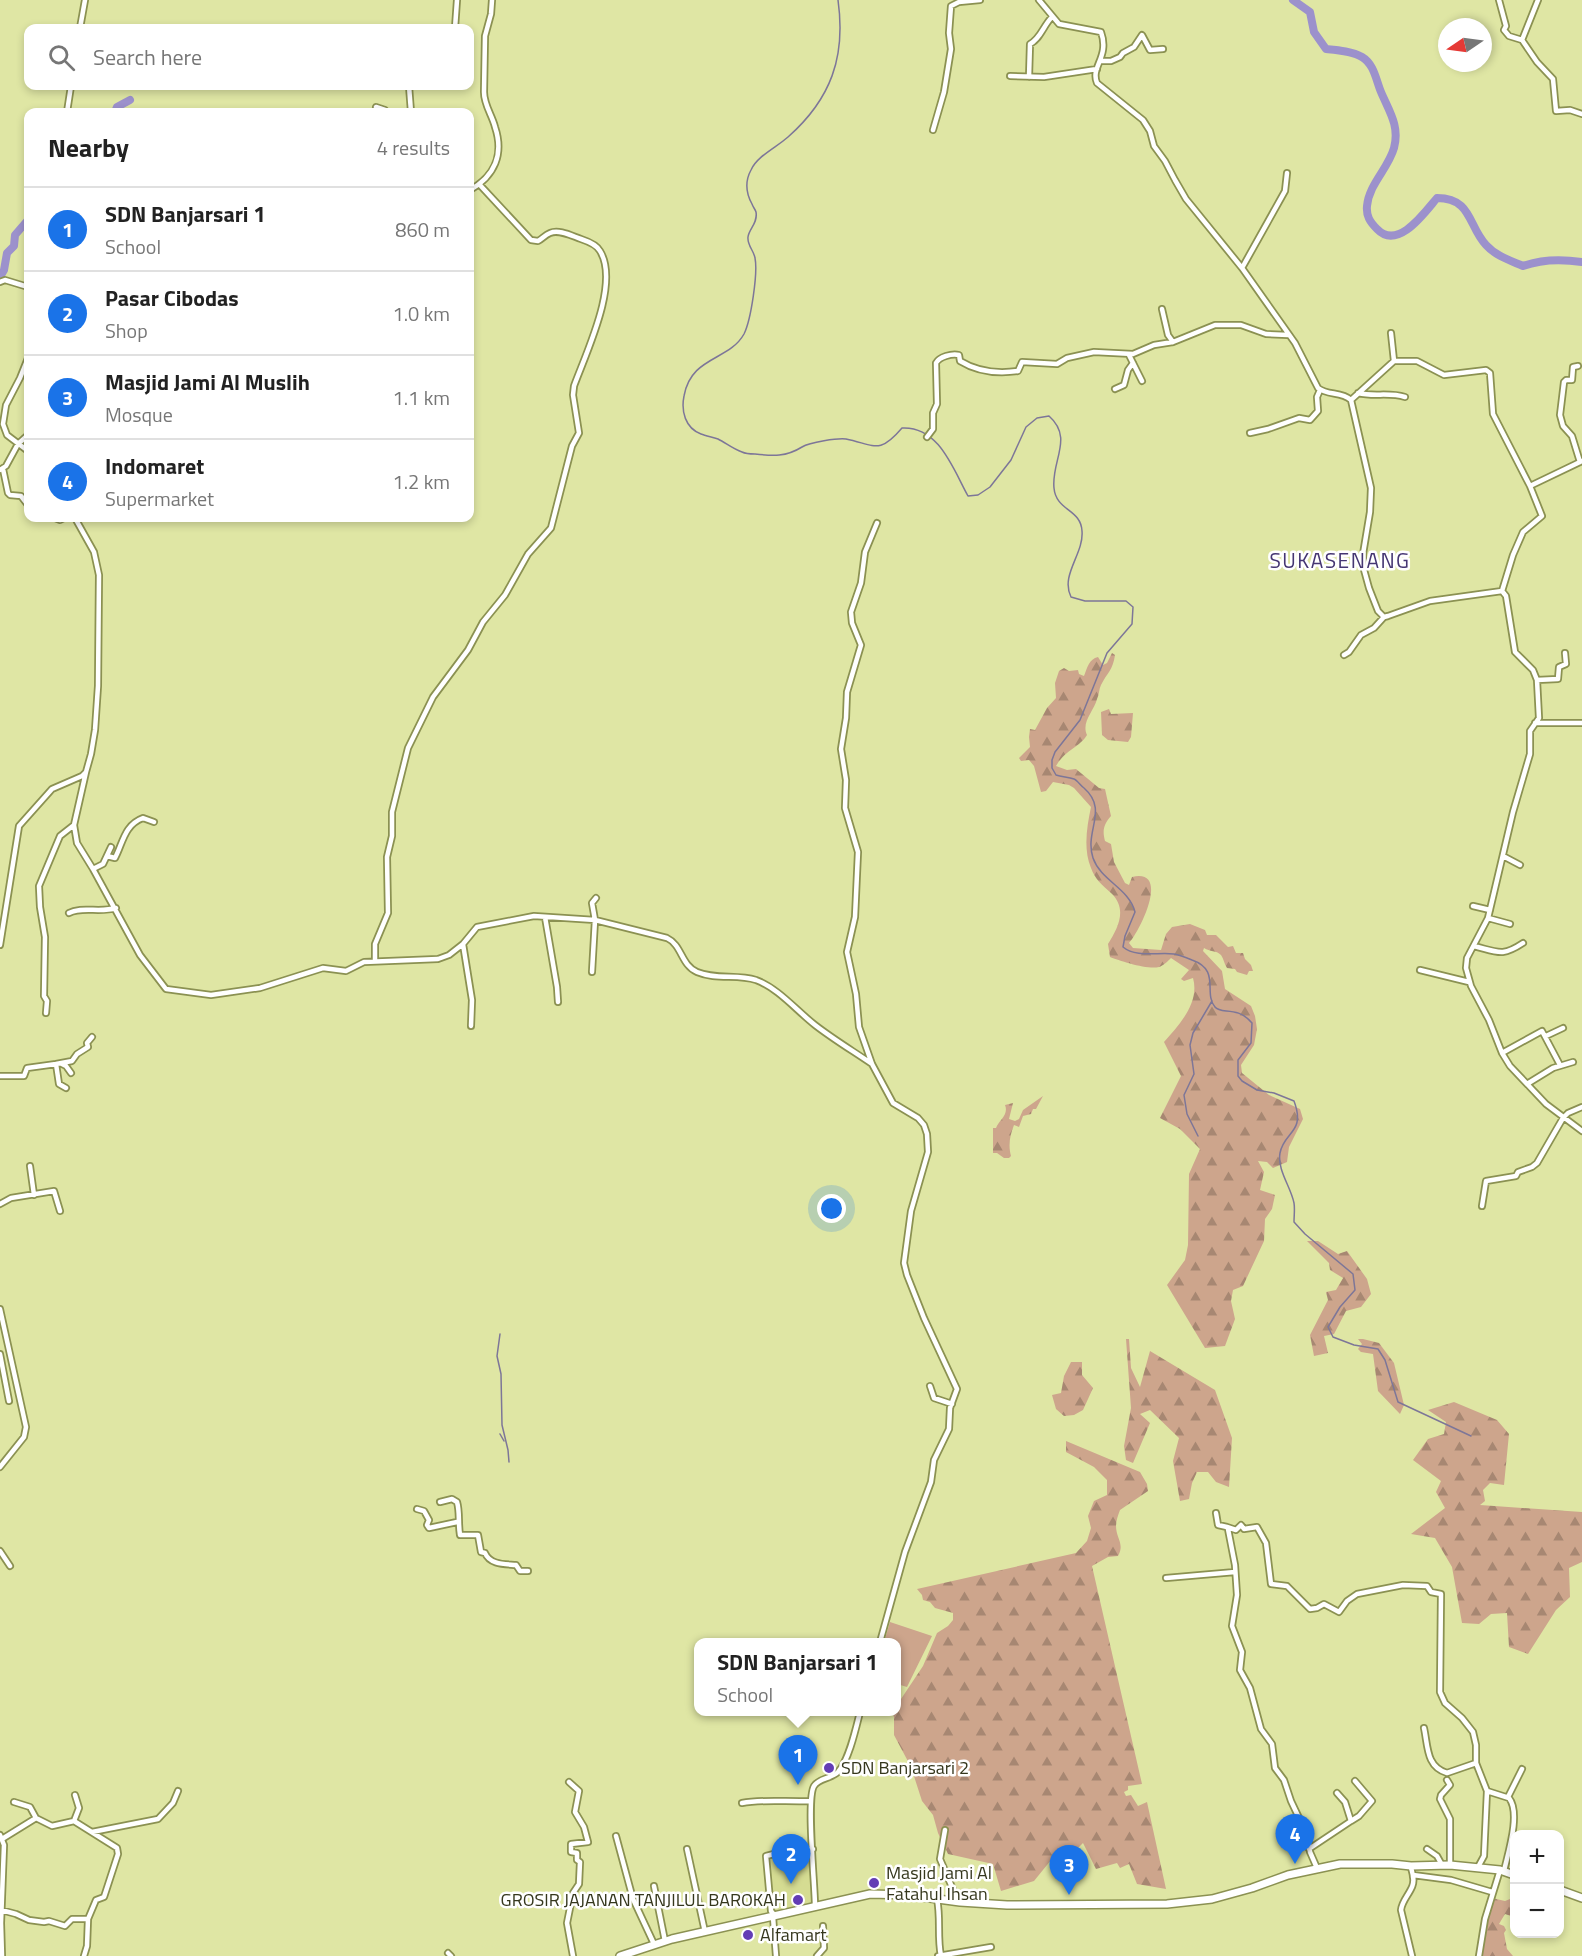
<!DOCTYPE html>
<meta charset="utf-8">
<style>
:root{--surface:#fff;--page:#f2f2f2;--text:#222;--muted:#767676;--line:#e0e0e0;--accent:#1a73e8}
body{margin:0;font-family:"Titillium Web",sans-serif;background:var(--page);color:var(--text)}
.controls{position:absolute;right:18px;bottom:18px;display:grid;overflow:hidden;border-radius:12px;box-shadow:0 3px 9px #0003}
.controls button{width:54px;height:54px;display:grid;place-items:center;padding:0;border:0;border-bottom:2px solid var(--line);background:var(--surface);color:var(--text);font:30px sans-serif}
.compass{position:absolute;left:1438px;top:18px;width:54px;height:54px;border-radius:50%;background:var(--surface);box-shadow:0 3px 9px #0003;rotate:257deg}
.you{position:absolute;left:832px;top:1209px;width:21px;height:21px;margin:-15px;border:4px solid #fff;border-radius:50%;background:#1a73e8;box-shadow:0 0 0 9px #1a73e833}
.badge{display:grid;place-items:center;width:39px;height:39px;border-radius:50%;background:var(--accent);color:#fff;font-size:20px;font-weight:700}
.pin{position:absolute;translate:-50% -50px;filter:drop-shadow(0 2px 3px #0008)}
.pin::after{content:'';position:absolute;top:32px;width:21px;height:18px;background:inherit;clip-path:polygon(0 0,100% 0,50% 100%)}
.popup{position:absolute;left:694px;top:1638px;width:207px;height:78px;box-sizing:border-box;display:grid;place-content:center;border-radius:12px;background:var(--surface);filter:drop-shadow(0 2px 4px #0005);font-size:20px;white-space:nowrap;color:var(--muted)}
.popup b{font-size:22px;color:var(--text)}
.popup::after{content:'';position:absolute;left:50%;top:100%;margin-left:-12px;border:12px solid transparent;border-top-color:var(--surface)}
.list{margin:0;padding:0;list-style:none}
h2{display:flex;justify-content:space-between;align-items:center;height:78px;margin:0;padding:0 24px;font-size:26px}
h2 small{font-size:20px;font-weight:400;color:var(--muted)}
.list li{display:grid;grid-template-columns:39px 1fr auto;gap:18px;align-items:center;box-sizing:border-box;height:84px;padding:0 24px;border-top:2px solid var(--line)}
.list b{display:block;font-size:22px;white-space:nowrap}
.list p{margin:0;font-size:20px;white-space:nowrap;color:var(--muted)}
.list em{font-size:20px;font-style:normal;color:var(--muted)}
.icon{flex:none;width:33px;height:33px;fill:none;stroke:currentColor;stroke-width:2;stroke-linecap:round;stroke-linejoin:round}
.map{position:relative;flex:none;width:1582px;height:1956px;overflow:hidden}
.search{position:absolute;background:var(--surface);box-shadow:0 3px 9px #0003;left:24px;top:24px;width:450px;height:66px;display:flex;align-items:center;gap:15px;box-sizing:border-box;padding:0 21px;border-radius:12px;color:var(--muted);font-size:22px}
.panel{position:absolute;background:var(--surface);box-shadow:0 3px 9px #0003;left:24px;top:108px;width:450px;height:414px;border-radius:12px}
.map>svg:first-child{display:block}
.built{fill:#d5dc92}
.forest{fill:url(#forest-firs)}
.pitch{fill:#cda58c}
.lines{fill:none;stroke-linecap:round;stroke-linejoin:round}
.stream{stroke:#7d7698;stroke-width:1.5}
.river{stroke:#9c91cc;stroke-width:8}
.minor-casing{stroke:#8b9152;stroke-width:8}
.secondary-casing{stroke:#8b9152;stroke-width:10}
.minor{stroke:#fff;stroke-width:4.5}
.secondary{stroke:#fff;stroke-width:7}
.poi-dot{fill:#633db5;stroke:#fff;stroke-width:2}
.labels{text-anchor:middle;stroke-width:5;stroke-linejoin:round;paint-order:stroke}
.poi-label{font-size:18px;fill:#35371d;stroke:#fff;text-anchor:start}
.quarter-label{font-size:21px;letter-spacing:1.5px;fill:#453672;stroke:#fff}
</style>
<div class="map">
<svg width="1582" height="1956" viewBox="0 0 1582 1956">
<defs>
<pattern id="forest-firs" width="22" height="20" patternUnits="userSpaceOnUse" patternTransform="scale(1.5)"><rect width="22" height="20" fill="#cda58c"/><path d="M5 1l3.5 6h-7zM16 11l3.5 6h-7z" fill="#a78772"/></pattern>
</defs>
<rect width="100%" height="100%" fill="#dfe6a4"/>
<path class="built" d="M811,1851L814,1904L774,1914V1911H771L767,1860L777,1855Z"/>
<path class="forest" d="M1112,653L1115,655C1113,670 1107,673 1101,685C1099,689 1099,695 1097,699C1094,711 1081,722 1087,735C1080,747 1065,750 1056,766L1067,770L1076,769L1099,788L1105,789L1111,816C1104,824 1102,830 1105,841L1111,844L1114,862L1125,883L1129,885L1132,877C1171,868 1140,931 1129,943L1133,948L1161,950L1166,934L1172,927L1190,924L1205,930L1207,935H1216L1228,947L1233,946L1236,953H1243L1245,959L1251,965L1253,971H1249L1247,975L1237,972L1235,969L1227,968C1224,964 1224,959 1221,955C1216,950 1210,952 1204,948L1203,951L1222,971L1225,989L1251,1006L1255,1016L1257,1029L1254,1045L1241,1065L1242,1073L1269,1095L1300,1109L1303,1119L1289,1147L1287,1162L1273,1168L1267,1162L1258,1161L1264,1172L1260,1190L1275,1195L1272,1209L1265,1219L1264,1241L1243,1286L1233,1290L1231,1301L1235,1319L1225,1346L1205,1348L1167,1285L1185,1260L1188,1245L1189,1174L1200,1149L1180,1129L1160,1118L1181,1076L1164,1042C1179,1025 1200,1003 1193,978L1184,981L1181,979L1189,970L1171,958C1168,961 1163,966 1159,967C1148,970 1120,961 1110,957L1108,944C1118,928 1128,909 1111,893C1102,885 1095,879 1091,868C1083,849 1087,826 1091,807L1074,788L1069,785L1053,782L1046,791L1041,792L1034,766L1029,760L1021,761L1019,758L1030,747L1029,737L1030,729L1035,730L1047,708L1056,698L1055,683L1059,671L1064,668L1069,671L1078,670L1079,674L1084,676C1087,668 1089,659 1098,657L1103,665L1107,663Z
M1109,709L1111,714L1133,713L1131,737L1128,742L1108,740L1102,735L1101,712Z
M1043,1096L1036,1109H1033L1031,1114L1023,1116L1019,1127L1014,1125C1010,1135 1008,1145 1011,1156L1009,1158H1004L997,1153H993V1128H996C999,1120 1009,1115 1005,1105L1013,1103L1009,1119L1015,1121L1019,1119L1023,1110Z
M1307,1241H1318L1338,1254L1347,1251L1367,1279L1371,1294L1361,1307L1346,1311L1334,1334L1324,1336L1328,1353L1314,1356L1310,1335L1328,1300L1326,1292L1336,1290L1343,1278L1330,1270L1329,1263Z
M1126,1339H1129L1131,1368L1140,1387L1150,1351L1215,1390L1232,1438L1229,1487L1216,1482L1208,1472H1197L1192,1483L1189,1499L1180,1501L1173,1461L1179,1438L1150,1410L1140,1414L1150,1423L1133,1463L1126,1460L1124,1446L1131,1408Z
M1358,1339H1363L1379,1343L1394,1363L1404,1405L1400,1414L1378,1391L1373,1354L1361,1352L1358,1349L1362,1344Z
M1071,1362H1082V1375L1093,1388L1083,1410L1074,1415L1064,1416L1056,1409L1052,1395L1061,1393L1064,1376Z
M1454,1402L1497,1420L1509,1434L1504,1485L1490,1483L1483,1490L1485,1501L1480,1505L1582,1512V1562L1569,1568L1570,1597L1556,1610L1528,1654L1509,1647L1507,1613L1491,1614L1479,1624L1462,1623L1452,1567L1435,1538L1411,1534L1445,1508L1436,1492L1441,1481L1413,1460L1428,1439L1444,1434L1446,1422L1428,1410Z
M1066,1441L1140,1472L1147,1484L1148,1491L1120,1510C1118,1515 1116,1521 1116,1526C1116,1538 1125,1544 1118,1556L1108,1557L1092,1566L1142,1784L1128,1786V1790L1124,1792L1126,1796L1131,1795L1138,1806L1147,1802L1166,1889L1137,1884L1129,1864L1120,1868L1117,1863L1096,1869L1083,1843L1075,1851L1060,1849L1034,1881L1001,1891L993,1864L948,1854L938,1833L933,1815L922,1801L911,1767L894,1735V1717L892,1713L897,1712V1705L923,1666L937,1633L948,1626L953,1620V1613L935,1608L930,1602L923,1600L922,1595L917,1589L1076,1553L1087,1541L1091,1528L1088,1516L1094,1501L1107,1495V1480L1094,1467L1066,1452Z
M1492,1898L1505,1901L1510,1899L1514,1901V1917L1505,1914L1499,1924L1504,1926L1506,1930L1504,1933L1507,1949L1513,1956H1519H1480Z"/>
<path class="pitch" d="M890,1622L932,1636L907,1687L897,1684V1642H884Z"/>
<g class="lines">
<path class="stream" d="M838,0C846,57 831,99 788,137C777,147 757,156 751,170C745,181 746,193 752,204C753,207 755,209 756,212C758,223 749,229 748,237C747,245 754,251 755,258C758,273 751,320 744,334C729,361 691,356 684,396C681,411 685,428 701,434C706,436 712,437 718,439C726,443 733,449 742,452C746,454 750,454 755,454C773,456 786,457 802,447C810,442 838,438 846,439C875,445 879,455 902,428C939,426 953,469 968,496L978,495L990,487L1011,460L1026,427L1037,418L1049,416C1074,438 1051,461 1054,488C1056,511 1081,509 1082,531C1084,554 1060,575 1071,597L1085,601H1126L1133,607L1132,624L1107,653L1080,720L1055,752L1052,760V768L1056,775C1062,777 1068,777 1074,779C1077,780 1081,786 1084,788C1109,810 1084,831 1093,858C1101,881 1129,888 1135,912L1125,936L1123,947C1136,958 1158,952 1174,954C1179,955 1187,958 1192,960C1221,970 1203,993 1215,1007C1221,1015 1237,1005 1252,1023L1251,1043L1238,1060V1076L1242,1081L1257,1090L1274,1093L1294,1101C1306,1133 1284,1131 1280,1153C1277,1170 1291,1187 1294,1203C1295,1209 1294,1216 1294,1222L1305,1234L1353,1274L1355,1290L1340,1307L1328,1327L1333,1337L1354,1345L1378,1349L1385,1360L1398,1402L1471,1436
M1198,1136L1187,1114L1184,1095L1194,1074L1190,1045L1193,1033L1212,1001
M500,1334L497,1356L501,1374L502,1425L508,1450L509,1462
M500,1434L504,1441"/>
<path class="river" d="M1293,0L1310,12L1314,32L1326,49C1337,50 1352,51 1362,57C1374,64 1376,80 1381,92C1389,111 1400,126 1394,148C1388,169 1369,184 1367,206C1366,216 1370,222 1377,229C1398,251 1425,212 1437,198C1472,198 1468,226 1486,245C1496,256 1509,260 1523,266C1542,259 1562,259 1582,262
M115,112L117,107L130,100
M0,277L4,270L7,253L14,246L15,235L28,220"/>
<g class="minor-casing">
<path id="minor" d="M1039,0L1059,24L1101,32C1110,57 1090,67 1097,83L1143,120L1150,131L1154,146L1165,161L1175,180L1186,199L1242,268L1295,343L1318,388C1328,396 1341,391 1351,400L1371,488L1370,512L1363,554V566L1369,588L1378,611L1384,617L1388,616L1430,601L1502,591L1506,596L1515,652L1533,670L1537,680L1539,718L1530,731V754L1513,812L1488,918L1467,958L1466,968L1471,986L1489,1020L1502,1053L1510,1066L1546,1104L1582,1131
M1499,0L1506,26L1504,30L1509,36L1522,40L1537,62L1553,79L1556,111L1570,110L1582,114
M80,28L85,0
M455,28L457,0
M1522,40L1538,0
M1102,61H1111L1120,57L1123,53L1134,47L1142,35L1150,50L1163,49
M1010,76L1044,77L1097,69
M1029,77L1030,44C1041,38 1043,26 1052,17
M409,86L411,112
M376,107L385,110L386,112
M67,112L71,86
M933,130L944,92L951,49L949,33L951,6L959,2L980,0
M470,190C495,176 504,154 495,127C492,115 484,105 484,92L485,36L491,14L492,0
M1242,268L1285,191L1287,173
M0,282L5,280L28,287
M1162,309L1168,335L1173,342
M1391,333L1394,361
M1129,355L1142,381
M28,358L20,378L6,405L3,424L7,435L28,451
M1578,366L1573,367L1572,380H1566L1564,382L1560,415L1563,426L1572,436L1580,462
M1115,389L1124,385L1128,370L1133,363
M1358,393C1374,397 1389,392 1405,397
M1351,400L1394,361H1417L1444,375L1486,370L1490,373L1493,414L1530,486L1542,516L1523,532L1513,555L1502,591
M1250,433L1268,429L1299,418L1310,420L1318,411L1317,397L1320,390
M927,437L933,429V413L937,404L936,363C939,357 952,353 959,355L960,361C978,372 997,374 1018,371L1022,362L1057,364L1067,358L1094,352L1133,354L1154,345L1173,342L1215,325H1241L1266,334L1288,335
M3,469L8,493L10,495L21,496L28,505
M0,470L6,466L18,444L28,435
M1530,486L1582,461
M55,518L60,520L64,518
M877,523L865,552L861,583L851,612L852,623L861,645L847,692L846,718L841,749L846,780L845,808L858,852L855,917L847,952L856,994L859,1027L872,1064L893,1103L918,1118L924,1125L927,1134L928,1152L911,1211L904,1263L907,1275L924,1318L957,1389L950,1408L949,1429L934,1460L931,1482L905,1552L880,1642
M1344,655L1349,652L1361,635L1374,628L1384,617
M1537,680L1558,679L1559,667L1566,664L1565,653
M1535,723H1582
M86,772L74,825L77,843L93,869L140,955L166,989L211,995L260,988L323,968L346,971L364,962L438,959L449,955L463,944L477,927L534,916L595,920L667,938C682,945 681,965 697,972C716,980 737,974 756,980C778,988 797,1011 815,1025C833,1039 853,1051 872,1064
M107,856L115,858C123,843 124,825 143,818L154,822
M1503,856L1520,865
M93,869L103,864L111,847
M1473,906L1490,910
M69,913C81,906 100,913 116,908
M545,917L557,987L558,1002
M1488,918L1510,924
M463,944L472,1000L471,1026
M0,945L19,826L52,789L82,776L86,772L91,754L95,730L98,686L99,575L94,552L75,518
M1474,946C1498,952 1502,957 1523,943
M375,961V944L388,913L387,857L392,836V812L408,748L433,697L468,650L483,622L505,595L528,554L551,528L572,446L579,433L573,395L574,386C586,353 620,283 600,251C597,245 587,241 581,239C572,236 559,229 550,233C545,235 542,239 538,241L531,240L479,184
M1420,970L1469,982
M592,972L595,920L592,903L596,898
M46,1013L47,1001L44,996L45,937L40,907L39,886L60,836L74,825
M1546,1036L1563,1028
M1502,1053L1542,1031L1560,1065
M56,1064L72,1061L77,1054L88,1047L87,1043L92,1037
M62,1064L66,1066L71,1073
M0,1076H24L27,1068L56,1064L59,1084L66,1088
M1527,1084L1553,1068L1573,1062
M30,1166L34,1195
M0,1204L11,1198L54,1191L60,1211
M1482,1206L1486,1181L1516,1176L1518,1172L1532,1167L1537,1163L1563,1118L1568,1113L1582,1107
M0,1309L26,1427L24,1437L0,1467
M0,1354L9,1401
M930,1386L934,1398L952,1404
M440,1502L452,1499L457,1502C460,1512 458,1523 460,1535H478L481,1552L485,1553C490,1565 505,1564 516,1565L520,1571H528
M417,1509L424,1511L429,1520L427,1525L429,1528L457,1522
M1216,1513L1218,1525L1227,1527L1228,1529L1235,1565L1237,1595L1232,1626L1242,1652L1240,1670L1250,1688L1261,1729L1272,1744L1275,1768L1284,1780L1291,1801L1308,1837L1310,1852L1317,1868
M1227,1527L1236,1530L1241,1525L1244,1529L1257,1527L1266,1543L1271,1584L1287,1586L1310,1609L1317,1608L1324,1604L1339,1612L1347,1601L1357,1594L1403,1585L1427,1586L1431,1592L1441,1594L1440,1692L1445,1703L1462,1718L1473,1732L1476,1745V1763L1487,1791L1509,1798C1521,1813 1508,1853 1504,1871
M0,1551L10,1566
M1166,1578L1235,1572
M1424,1728C1428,1746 1426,1767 1447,1773L1476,1763
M1447,1780L1450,1785L1441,1795L1440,1799L1450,1819V1865
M569,1782L579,1791L575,1812L584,1827L588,1842L571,1844V1852L577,1853V1860L580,1862L579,1884L573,1893L567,1923L573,1956
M1508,1797L1522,1769
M14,1802L30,1807L36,1818
M742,1803C763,1799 788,1802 811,1801
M74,1821L79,1808L75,1795
M1351,1821L1359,1816L1372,1801L1355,1781
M945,1830L940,1859L957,1899H963
M92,1832L158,1819L173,1803L178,1791
M0,1835L4,1845L1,1923L2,1956
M616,1836L633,1899L654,1944
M2,1839L36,1818L52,1826L74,1821L117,1848L118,1854L104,1897L96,1900L88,1919L87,1946L84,1956
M687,1849L705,1932
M1309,1849L1351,1821L1345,1802L1337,1793
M1427,1849L1437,1856L1442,1865
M1411,1866C1411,1870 1413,1873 1413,1877C1416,1889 1402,1898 1401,1910L1412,1956
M1478,1867L1484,1856L1487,1791
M1413,1875L1451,1880L1492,1892
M654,1886L665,1941
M937,1899C941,1918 937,1937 941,1956
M815,1906C815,1885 806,1799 814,1786C819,1778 831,1779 838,1772C849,1760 856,1728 860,1712
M1,1910L16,1914L29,1920L44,1922L49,1921L65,1926L72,1919H88
M775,1916L771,1911L766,1856L778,1853L813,1849
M773,1917L776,1956
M448,1953L451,1956
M817,1956L824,1948L823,1926
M938,1956L991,1947
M1479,1956L1485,1919L1500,1870"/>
</g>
<g class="secondary-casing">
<path id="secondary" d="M1560,1890L1582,1898
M620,1956L672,1939L870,1894L908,1895L960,1902L1007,1905L1167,1904L1212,1899L1252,1888L1288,1875L1340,1864H1392L1411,1866L1450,1865L1500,1870L1514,1875"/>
</g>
<use href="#minor" class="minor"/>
<use href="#secondary" class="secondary"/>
</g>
<g class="poi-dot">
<circle cx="829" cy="1768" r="6"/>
<circle cx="874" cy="1883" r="6"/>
<circle cx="798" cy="1900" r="6"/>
<circle cx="748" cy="1935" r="6"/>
</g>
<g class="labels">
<g class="poi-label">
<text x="841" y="1774">SDN Banjarsari 2</text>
<text x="886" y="1879">Masjid Jami Al<tspan x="886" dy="21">Fatahul Ihsan</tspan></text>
<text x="786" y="1906" text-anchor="end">GROSIR JAJANAN TANJILUL BAROKAH</text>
<text x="760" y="1941">Alfamart</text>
</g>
<g class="quarter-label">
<text x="1340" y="568">SUKASENANG</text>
</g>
</g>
</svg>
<div class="controls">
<button>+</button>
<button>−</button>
</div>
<svg class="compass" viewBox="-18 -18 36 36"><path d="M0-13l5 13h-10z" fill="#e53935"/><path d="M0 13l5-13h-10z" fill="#767676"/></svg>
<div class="you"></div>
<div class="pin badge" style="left:798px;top:1785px">1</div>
<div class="popup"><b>SDN Banjarsari 1</b>School</div>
<div class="pin badge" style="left:791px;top:1884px">2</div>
<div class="pin badge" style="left:1069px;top:1895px">3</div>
<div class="pin badge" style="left:1295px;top:1864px">4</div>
<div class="search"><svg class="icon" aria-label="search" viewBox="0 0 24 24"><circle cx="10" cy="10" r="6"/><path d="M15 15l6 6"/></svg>Search here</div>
<section class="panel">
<h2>Nearby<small>4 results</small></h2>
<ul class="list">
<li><span class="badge">1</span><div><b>SDN Banjarsari 1</b><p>School</p></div><em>860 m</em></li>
<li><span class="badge">2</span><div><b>Pasar Cibodas</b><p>Shop</p></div><em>1.0 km</em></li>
<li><span class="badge">3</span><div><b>Masjid Jami Al Muslih</b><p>Mosque</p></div><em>1.1 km</em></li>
<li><span class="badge">4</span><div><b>Indomaret</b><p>Supermarket</p></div><em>1.2 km</em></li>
</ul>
</section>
</div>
